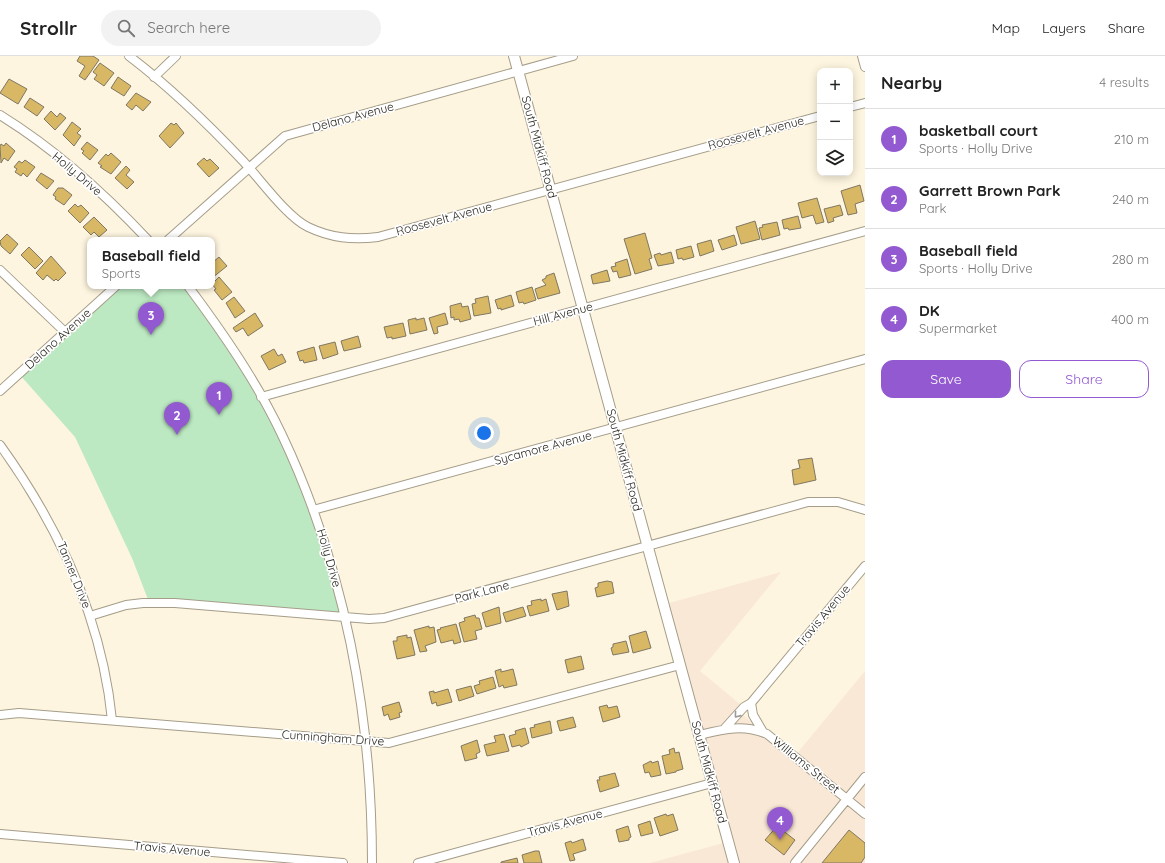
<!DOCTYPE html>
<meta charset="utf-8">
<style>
:root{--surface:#fff;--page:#f2f2f2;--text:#222;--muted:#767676;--line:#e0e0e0;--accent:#9259d1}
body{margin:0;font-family:Quicksand,sans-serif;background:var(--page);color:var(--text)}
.controls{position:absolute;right:12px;top:12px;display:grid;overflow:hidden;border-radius:8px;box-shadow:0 2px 10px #0003}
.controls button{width:36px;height:36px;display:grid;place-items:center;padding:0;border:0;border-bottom:1px solid var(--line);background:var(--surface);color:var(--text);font:20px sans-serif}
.you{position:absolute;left:484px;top:377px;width:14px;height:14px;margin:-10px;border:3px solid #fff;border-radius:50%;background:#1a73e8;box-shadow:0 0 0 6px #1a73e833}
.badge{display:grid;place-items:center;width:26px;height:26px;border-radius:50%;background:var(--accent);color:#fff;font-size:13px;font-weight:700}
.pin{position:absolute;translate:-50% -33px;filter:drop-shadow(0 1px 2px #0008)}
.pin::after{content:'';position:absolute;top:21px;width:14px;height:12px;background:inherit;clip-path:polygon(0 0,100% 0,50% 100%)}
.popup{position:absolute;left:87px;top:181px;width:128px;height:52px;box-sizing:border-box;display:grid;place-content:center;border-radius:8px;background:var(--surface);filter:drop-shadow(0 1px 3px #0005);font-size:13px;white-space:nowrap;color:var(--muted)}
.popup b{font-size:15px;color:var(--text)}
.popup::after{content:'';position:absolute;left:50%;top:100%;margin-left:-8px;border:8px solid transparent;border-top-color:var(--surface)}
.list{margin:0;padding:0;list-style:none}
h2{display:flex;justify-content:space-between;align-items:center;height:52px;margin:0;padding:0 16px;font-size:17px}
h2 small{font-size:13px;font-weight:400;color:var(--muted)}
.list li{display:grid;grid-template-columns:26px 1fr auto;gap:12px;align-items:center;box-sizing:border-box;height:60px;padding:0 16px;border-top:1px solid var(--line)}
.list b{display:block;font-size:15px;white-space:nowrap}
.list p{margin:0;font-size:13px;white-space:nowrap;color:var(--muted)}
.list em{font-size:13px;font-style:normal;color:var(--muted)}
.actions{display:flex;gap:8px;padding:12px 16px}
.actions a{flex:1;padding:9px 0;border:1px solid var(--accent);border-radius:12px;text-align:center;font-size:14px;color:var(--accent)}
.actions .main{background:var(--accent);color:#fff}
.icon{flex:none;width:22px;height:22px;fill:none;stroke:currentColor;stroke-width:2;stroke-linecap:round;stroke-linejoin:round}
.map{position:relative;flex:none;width:865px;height:807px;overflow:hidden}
header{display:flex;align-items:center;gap:24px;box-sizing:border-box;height:56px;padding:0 20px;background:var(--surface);border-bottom:1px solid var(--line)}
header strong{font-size:19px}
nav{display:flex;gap:22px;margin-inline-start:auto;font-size:14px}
.search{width:280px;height:36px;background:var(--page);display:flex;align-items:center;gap:10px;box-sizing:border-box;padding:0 14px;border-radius:22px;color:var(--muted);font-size:15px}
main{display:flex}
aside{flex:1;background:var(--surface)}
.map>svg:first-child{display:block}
.commercial{fill:#fae8d7}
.green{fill:#bce9c2}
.building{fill:#d8b865;stroke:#7f7763}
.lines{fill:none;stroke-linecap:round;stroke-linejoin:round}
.minor-casing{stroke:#a59d89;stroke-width:10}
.major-casing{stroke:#a59d89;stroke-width:12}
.minor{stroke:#fff;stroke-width:8}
.major{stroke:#fff;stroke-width:10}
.oneway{stroke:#9c9a97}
.labels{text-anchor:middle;stroke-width:3.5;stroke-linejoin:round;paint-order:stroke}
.street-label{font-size:12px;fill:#221f17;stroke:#fff}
</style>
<header>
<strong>Strollr</strong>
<div class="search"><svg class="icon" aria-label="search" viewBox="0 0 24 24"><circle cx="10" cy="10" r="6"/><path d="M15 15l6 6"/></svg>Search here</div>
<nav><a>Map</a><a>Layers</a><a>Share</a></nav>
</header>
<main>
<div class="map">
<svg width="865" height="807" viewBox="0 0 865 807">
<rect width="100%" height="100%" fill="#fdf5df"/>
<path class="commercial" d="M781,516L700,615L746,653L742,658L794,701L865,615V807H650L727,786L662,549Z"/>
<path class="green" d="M117,230H188L230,290L295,408L344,560L149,546L132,502L75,381L20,319Z"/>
<path class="building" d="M80,0H93L99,4L85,24L79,20L85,10L77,5Z
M100,7L114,17L104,30L94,23L97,19L93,16Z
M118,21L131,30L124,40L111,32Z
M9,23L27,33L18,48L0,37Z
M136,37L151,46L143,55L136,49L132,54L126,49Z
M30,42L44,51L37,60L24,51Z
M51,55L57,61L60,57L66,62L55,74L44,63Z
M72,66L81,73L77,77L81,80L74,90L63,79Z
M171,67L174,69L176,67L184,77L170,92L159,80Z
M87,86L98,94L90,104L82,97L84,95L81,93Z
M6,87L15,95L8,105L4,102L1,107L0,90L1,88L4,90Z
M111,97L121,106L111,118L100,111L102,110L98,107L106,98L108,100Z
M204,102L207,105L210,103L219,112L209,121L197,108Z
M25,104L35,111L27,121L23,117L21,120L15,116L17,113L14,111L19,105L22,107Z
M126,110L130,114L126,119L134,126L127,133L115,122Z
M41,117L54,125L47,133L36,124Z
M860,129L864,145L855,148L857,157L848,159L841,135Z
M58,132H63L72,139L64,149L55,143L56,141L53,139Z
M817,142L824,166L816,168L813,159L802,162L798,147Z
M75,148L78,151L81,149L89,157L80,167L68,155Z
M840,149L843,159L833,162L834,165L828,167L824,153Z
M798,160L801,172L789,174L788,172L784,173L782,164Z
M94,161L107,174L99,181L94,176L91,179L83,171Z
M755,165L760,183L741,188L736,171Z
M777,166L780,179L762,184L759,172L763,171L762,169Z
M645,177L652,202L649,203L652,213L635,218L624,183Z
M7,178L18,188L10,198L1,190L0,185Z
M734,179L737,189L722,194L718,184Z
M711,184L714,195L700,200L697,188Z
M691,190L694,201L683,204L682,202L678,203L676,194Z
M29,191L43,205L35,213L21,199Z
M671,196L674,207L658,210L654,199L660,197L661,199Z
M51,200L66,217L58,225L56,223L54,225L47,219L43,224L36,217Z
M219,201L227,210L212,222V207Z
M627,203L631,219L619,222L617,215L613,216L611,211L616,210L615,207Z
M607,214L610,225L593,228L591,219Z
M554,217L560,237L538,243L535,233L546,229L542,224L546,222V220Z
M219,221L232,236L222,244L214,234L216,233L212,228Z
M532,231L536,244L524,248L523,246L519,247L516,236Z
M511,239L514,250L501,254V252L498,253L495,244Z
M488,240L491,257L474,260L472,248L476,247L475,243Z
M234,241L245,255L235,262L226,247Z
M461,247L462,251L468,250L471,263L460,266L459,263L454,264V261L451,262L450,250Z
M255,257L263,270L248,280L243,272L236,276L233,272Z
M445,257L448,268L437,271L438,277L434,278L429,262Z
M416,262V264L424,262L427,274L410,278L408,264Z
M403,267L406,280L392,283V281L387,282L384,271Z
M358,280L361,291L344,295L341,285Z
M335,286L338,298L323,303L319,290Z
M314,291L317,304L304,307L303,304L300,305L297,296Z
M274,293L278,300L282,298L286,306L269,314L261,300Z
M812,402L816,424L794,429L792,414L800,412L798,404Z
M607,525L612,526L614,537L597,541L595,532L598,531V527Z
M567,535L569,550L557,554L552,538Z
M541,543V545L546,543L549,555L530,560L527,550L532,549L531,545Z
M499,551L501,567L486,571L482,557Z
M523,551L526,560L506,566L503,557Z
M475,559L476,562H479L482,573L475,575L477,583L464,586L459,567L465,565L464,562Z
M456,568L461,586L454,588L453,584L441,587L437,574L441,573L440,572Z
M429,570V572L434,571L436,586L425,590L427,595L420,596L414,574Z
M646,575L651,592L633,597L629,580Z
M407,579V582L411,581L415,599L397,603L393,585H397V581Z
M626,585L629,596L613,599L611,592L613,591V588Z
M581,600L584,613L568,617L565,604Z
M501,613V616L513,613L517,629L504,632L503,629L499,631L495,615Z
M493,621L496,632L477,638L474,630L480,628L479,625Z
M471,630L474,640L459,645L456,634Z
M448,633L452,646L437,650L436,646L432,648L429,636L434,635V637Z
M399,646L402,656L399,657L400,661L390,664L388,658L384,660L382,651Z
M607,649L608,652L617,650L620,661L603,666L599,651Z
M573,661L576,671L560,675L557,665Z
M550,665L552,677L532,682L530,672L535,671L534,669Z
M525,672L529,687L521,691L520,689L512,691L509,680L516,678L515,675Z
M504,678L509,695L487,700L484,689L496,686L494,680Z
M477,684L480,696L476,698L477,702L465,705L461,690Z
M674,692L675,697L679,696L683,713L676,715V716L666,718L662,700L670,698L669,694Z
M651,705L652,707L658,705L661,719L651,721L649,716L645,717L643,709Z
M615,717L619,730L600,736L597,724H600L599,721Z
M666,758L667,760L673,758L678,774L660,780L654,762Z
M650,765L653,777L641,780L638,769Z
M628,770L631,781L629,782V784L619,786L616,774Z
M777,770L795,784L784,799L765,784Z
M849,774L865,787V801L861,807H822Z
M583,783L586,794L573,798L575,804L570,805L565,787L571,785L572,787Z
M535,795H539L542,807H524L522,799Z
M517,802L518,807H501V806Z"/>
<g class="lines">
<g class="minor-casing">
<path id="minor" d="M129,0C170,31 208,68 243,105C260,123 287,161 308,171C331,182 352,184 378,181L820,60
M862,0L865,11
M154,21L176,0
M850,51L865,47
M0,59C55,93 104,137 148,184
M168,184L285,80L573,0
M0,214L65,276
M188,230C223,277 257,326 282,379C345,512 372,660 372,807
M0,335L116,230
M261,341L865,175
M0,389C59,471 102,563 112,664
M313,454L865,303
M90,560L126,549L143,547H175L369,563L384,562L808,446H838L865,454
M751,647L753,659L763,676
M0,659L19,657L389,687L680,609
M725,672L744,651L751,647L865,510
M699,679C724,673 743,668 767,678L865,758
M0,778L343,807
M418,807L712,727
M795,807L865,721"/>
</g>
<g class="major-casing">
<path id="major" d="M514,0L734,807"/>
</g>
<use href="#minor" class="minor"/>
<use href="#major" class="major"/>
</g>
<defs><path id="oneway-chevron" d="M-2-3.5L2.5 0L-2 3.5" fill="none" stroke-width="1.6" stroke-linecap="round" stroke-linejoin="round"/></defs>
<use class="oneway" href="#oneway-chevron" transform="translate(737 659) rotate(129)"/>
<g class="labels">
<g class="street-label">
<text transform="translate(353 61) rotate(-15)" y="4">Delano Avenue</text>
<text transform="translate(756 77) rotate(-15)" y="4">Roosevelt Avenue</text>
<text transform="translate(539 91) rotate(75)" y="4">South Midkiff Road</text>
<text transform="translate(77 118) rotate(40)" y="4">Holly Drive</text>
<text transform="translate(444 163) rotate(-15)" y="4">Roosevelt Avenue</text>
<text transform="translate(563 258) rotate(-15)" y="4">Hill Avenue</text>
<text transform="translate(58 283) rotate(-42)" y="4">Delano Avenue</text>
<text transform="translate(543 392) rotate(-15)" y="4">Sycamore Avenue</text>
<text transform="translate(624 404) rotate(75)" y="4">South Midkiff Road</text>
<text transform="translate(329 502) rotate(74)" y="4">Holly Drive</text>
<text transform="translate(74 519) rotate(68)" y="4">Tanner Drive</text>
<text transform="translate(482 536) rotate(-15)" y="4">Park Lane</text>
<text transform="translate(823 560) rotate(-50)" y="4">Travis Avenue</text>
<text transform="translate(333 682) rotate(4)" y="4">Cunningham Drive</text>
<text transform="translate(806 709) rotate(39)" y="4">Williams Street</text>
<text transform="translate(709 716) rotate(75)" y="4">South Midkiff Road</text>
<text transform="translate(565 767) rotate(-15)" y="4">Travis Avenue</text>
<text transform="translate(172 793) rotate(5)" y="4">Travis Avenue</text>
</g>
</g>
</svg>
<div class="controls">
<button>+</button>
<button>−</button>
<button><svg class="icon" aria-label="layers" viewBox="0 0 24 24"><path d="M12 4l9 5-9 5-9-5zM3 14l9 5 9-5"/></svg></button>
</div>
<div class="you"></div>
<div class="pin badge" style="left:219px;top:359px">1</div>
<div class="pin badge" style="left:177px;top:379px">2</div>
<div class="pin badge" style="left:151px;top:279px">3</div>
<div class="popup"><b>Baseball field</b>Sports</div>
<div class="pin badge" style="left:780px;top:784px">4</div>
</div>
<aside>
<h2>Nearby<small>4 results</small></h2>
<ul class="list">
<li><span class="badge">1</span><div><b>basketball court</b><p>Sports · Holly Drive</p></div><em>210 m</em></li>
<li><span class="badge">2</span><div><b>Garrett Brown Park</b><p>Park</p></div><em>240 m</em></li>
<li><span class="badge">3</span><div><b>Baseball field</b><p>Sports · Holly Drive</p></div><em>280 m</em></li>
<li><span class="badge">4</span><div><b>DK</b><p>Supermarket</p></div><em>400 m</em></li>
</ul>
<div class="actions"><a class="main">Save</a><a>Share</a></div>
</aside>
</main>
